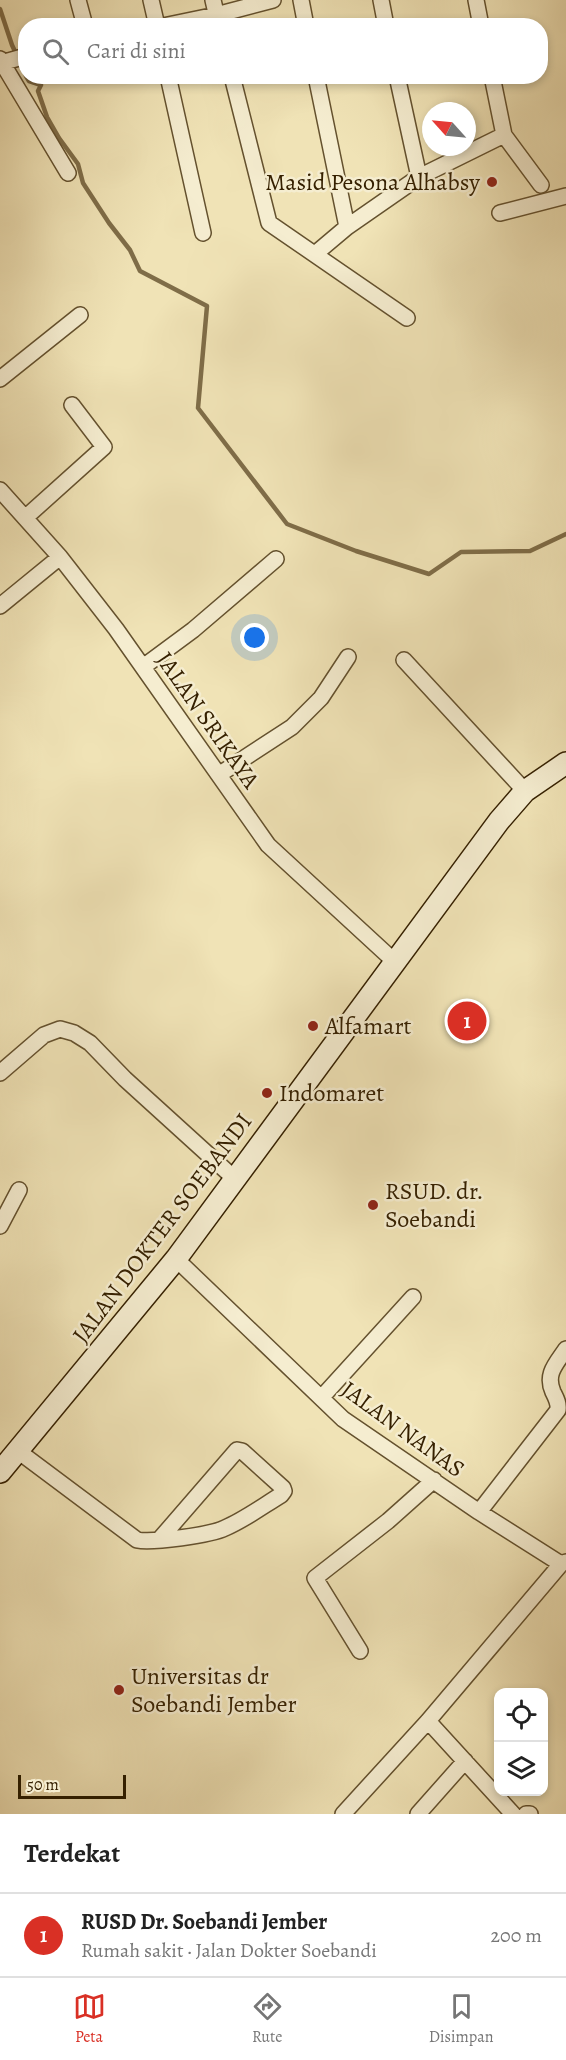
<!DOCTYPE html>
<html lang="id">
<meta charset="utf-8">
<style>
:root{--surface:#fff;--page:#f2f2f2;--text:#222;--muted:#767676;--line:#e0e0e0;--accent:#d93025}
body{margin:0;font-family:Alegreya,serif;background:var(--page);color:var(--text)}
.controls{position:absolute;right:18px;bottom:18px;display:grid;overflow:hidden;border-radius:12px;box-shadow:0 3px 9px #0003}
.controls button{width:54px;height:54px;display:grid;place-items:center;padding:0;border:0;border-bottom:2px solid var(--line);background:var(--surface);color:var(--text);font:30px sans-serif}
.compass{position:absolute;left:422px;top:102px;width:54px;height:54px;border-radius:50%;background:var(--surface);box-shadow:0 3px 9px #0003;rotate:297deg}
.scale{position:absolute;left:18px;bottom:15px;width:108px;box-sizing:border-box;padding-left:6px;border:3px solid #352000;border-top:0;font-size:16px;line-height:21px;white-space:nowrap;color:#352000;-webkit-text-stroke:4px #f5edd0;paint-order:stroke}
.you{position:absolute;left:255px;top:638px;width:21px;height:21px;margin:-15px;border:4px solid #fff;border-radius:50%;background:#1a73e8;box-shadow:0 0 0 9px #1a73e833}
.badge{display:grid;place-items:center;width:39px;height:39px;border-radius:50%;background:var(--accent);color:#fff;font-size:20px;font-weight:700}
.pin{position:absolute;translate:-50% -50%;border:3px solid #fff;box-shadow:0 2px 6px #0006}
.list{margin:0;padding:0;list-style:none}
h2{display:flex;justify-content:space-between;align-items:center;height:78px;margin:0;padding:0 24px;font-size:26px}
h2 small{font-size:20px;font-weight:400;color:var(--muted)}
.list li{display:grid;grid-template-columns:39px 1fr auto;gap:18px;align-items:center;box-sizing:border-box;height:84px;padding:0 24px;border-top:2px solid var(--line)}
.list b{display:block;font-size:22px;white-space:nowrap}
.list p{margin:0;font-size:20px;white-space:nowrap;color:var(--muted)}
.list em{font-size:20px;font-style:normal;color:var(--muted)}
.icon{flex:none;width:33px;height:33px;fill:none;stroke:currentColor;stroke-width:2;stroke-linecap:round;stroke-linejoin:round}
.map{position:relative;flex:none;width:566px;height:1814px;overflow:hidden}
.search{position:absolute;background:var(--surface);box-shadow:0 3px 9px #0003;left:18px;right:18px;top:18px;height:66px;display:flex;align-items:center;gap:15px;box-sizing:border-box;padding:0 21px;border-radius:24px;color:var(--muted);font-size:22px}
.sheet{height:162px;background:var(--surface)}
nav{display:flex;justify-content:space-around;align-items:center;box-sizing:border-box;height:84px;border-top:2px solid var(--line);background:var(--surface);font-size:16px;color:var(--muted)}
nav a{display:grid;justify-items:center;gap:3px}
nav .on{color:var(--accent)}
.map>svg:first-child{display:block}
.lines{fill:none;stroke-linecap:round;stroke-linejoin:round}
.stream{stroke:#7f6d48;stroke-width:4.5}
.street-casing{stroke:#64512e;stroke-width:18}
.secondary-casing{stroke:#352000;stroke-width:24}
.street{stroke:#f5edd0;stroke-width:15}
.secondary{stroke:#f5edd0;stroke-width:21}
.poi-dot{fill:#8f2418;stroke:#f5edd0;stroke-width:2}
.labels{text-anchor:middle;stroke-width:5;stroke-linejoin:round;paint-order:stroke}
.poi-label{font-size:24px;fill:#352000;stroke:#f5edd0;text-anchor:start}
.street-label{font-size:24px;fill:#352000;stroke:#f5edd0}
</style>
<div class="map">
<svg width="566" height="1814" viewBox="0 0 566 1814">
<rect width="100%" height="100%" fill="#f0e3b6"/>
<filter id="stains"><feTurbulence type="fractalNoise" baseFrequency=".00333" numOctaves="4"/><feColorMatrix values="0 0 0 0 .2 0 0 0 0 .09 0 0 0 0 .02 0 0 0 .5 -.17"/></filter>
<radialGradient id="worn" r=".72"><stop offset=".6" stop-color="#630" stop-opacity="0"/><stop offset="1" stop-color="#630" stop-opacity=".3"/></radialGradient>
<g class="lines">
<path class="stream" d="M0,9L12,45L26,75
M26,76L29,81L41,85L38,91L47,117L59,138L78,164L83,183L109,223L130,250L140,271L207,306L198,408L287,524L356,551L429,574L461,552L530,551L566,534"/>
<g class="street-casing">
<path id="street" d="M78,0L85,26
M151,0L157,26
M213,0L219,26
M301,0L306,26
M381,0L386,26
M476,0L481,26
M163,26L216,15L273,0
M0,59L68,173
M1,63L26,56
M168,76L203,233
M232,76L269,223L407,318
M316,76L347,227
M397,76L419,177
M492,76L504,135L541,185
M500,213L566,196
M315,254L347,227L419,177L504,135
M0,379L80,315
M0,490L60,557L116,629L268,845L394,961
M25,518L104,447L72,405
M0,606L60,557
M404,660L525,791
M143,667L193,630L276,559
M220,774L292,727L321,698L348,657
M0,1073L44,1035L60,1029L74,1033L90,1043L125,1079L234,1178
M0,1226L19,1190
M176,1259L343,1419L479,1512L561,1564L566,1562
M322,1397L413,1297
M18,1451L137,1540C152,1543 211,1535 225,1528C244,1520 263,1506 281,1495L284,1491L283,1488L242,1451L237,1450L159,1540
M479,1512L558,1410C559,1403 556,1398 553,1392C545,1374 556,1364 566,1349
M360,1651L315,1578L388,1521L434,1480
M428,1721L513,1814
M343,1814L428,1721L561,1564
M418,1814L465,1761
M526,1814H530"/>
</g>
<g class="secondary-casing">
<path id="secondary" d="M0,1472L176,1259L499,821L525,791L566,763"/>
</g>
<use href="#street" class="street"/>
<use href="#secondary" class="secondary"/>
</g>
<g class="poi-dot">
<circle cx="492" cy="182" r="6"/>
<circle cx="313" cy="1026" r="6"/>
<circle cx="267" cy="1093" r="6"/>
<circle cx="373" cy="1205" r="6"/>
<circle cx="119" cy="1690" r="6"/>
</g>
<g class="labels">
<g class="poi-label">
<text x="480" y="190" text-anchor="end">Masid Pesona Alhabsy</text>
<text x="325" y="1034">Alfamart</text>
<text x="279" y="1101">Indomaret</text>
<text x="385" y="1199">RSUD. dr.<tspan x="385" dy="28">Soebandi</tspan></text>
<text x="131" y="1684">Universitas dr<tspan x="131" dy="28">Soebandi Jember</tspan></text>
</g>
<g class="street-label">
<text transform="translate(208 720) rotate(55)" y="8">JALAN SRIKAYA</text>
<text transform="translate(162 1228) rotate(-53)" y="8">JALAN DOKTER SOEBANDI</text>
<text transform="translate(403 1429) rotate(36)" y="8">JALAN NANAS</text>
</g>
</g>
<rect width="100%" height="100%" filter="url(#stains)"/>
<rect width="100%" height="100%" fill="url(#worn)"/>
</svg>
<div class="controls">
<button><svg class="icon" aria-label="locate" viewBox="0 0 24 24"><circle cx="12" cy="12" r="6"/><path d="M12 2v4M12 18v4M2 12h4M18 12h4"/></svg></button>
<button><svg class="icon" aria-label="layers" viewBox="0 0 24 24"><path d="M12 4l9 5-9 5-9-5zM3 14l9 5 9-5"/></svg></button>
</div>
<svg class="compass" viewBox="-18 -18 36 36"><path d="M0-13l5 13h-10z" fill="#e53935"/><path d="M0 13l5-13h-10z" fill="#767676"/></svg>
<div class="scale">50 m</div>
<div class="you"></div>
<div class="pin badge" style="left:467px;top:1021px">1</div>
<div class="search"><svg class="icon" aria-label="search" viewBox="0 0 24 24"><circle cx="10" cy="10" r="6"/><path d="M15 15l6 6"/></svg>Cari di sini</div>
</div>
<section class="sheet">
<h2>Terdekat<small></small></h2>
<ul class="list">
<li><span class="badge">1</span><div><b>RUSD Dr. Soebandi Jember</b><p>Rumah sakit · Jalan Dokter Soebandi</p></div><em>200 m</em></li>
</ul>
</section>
<nav>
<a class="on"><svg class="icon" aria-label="map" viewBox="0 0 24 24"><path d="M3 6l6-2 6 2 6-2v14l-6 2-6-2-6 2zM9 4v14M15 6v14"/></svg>Peta</a>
<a><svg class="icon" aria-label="directions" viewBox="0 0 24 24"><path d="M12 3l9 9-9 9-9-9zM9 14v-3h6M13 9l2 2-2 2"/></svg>Rute</a>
<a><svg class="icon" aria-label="saved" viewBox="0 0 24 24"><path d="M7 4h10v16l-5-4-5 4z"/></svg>Disimpan</a>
</nav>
